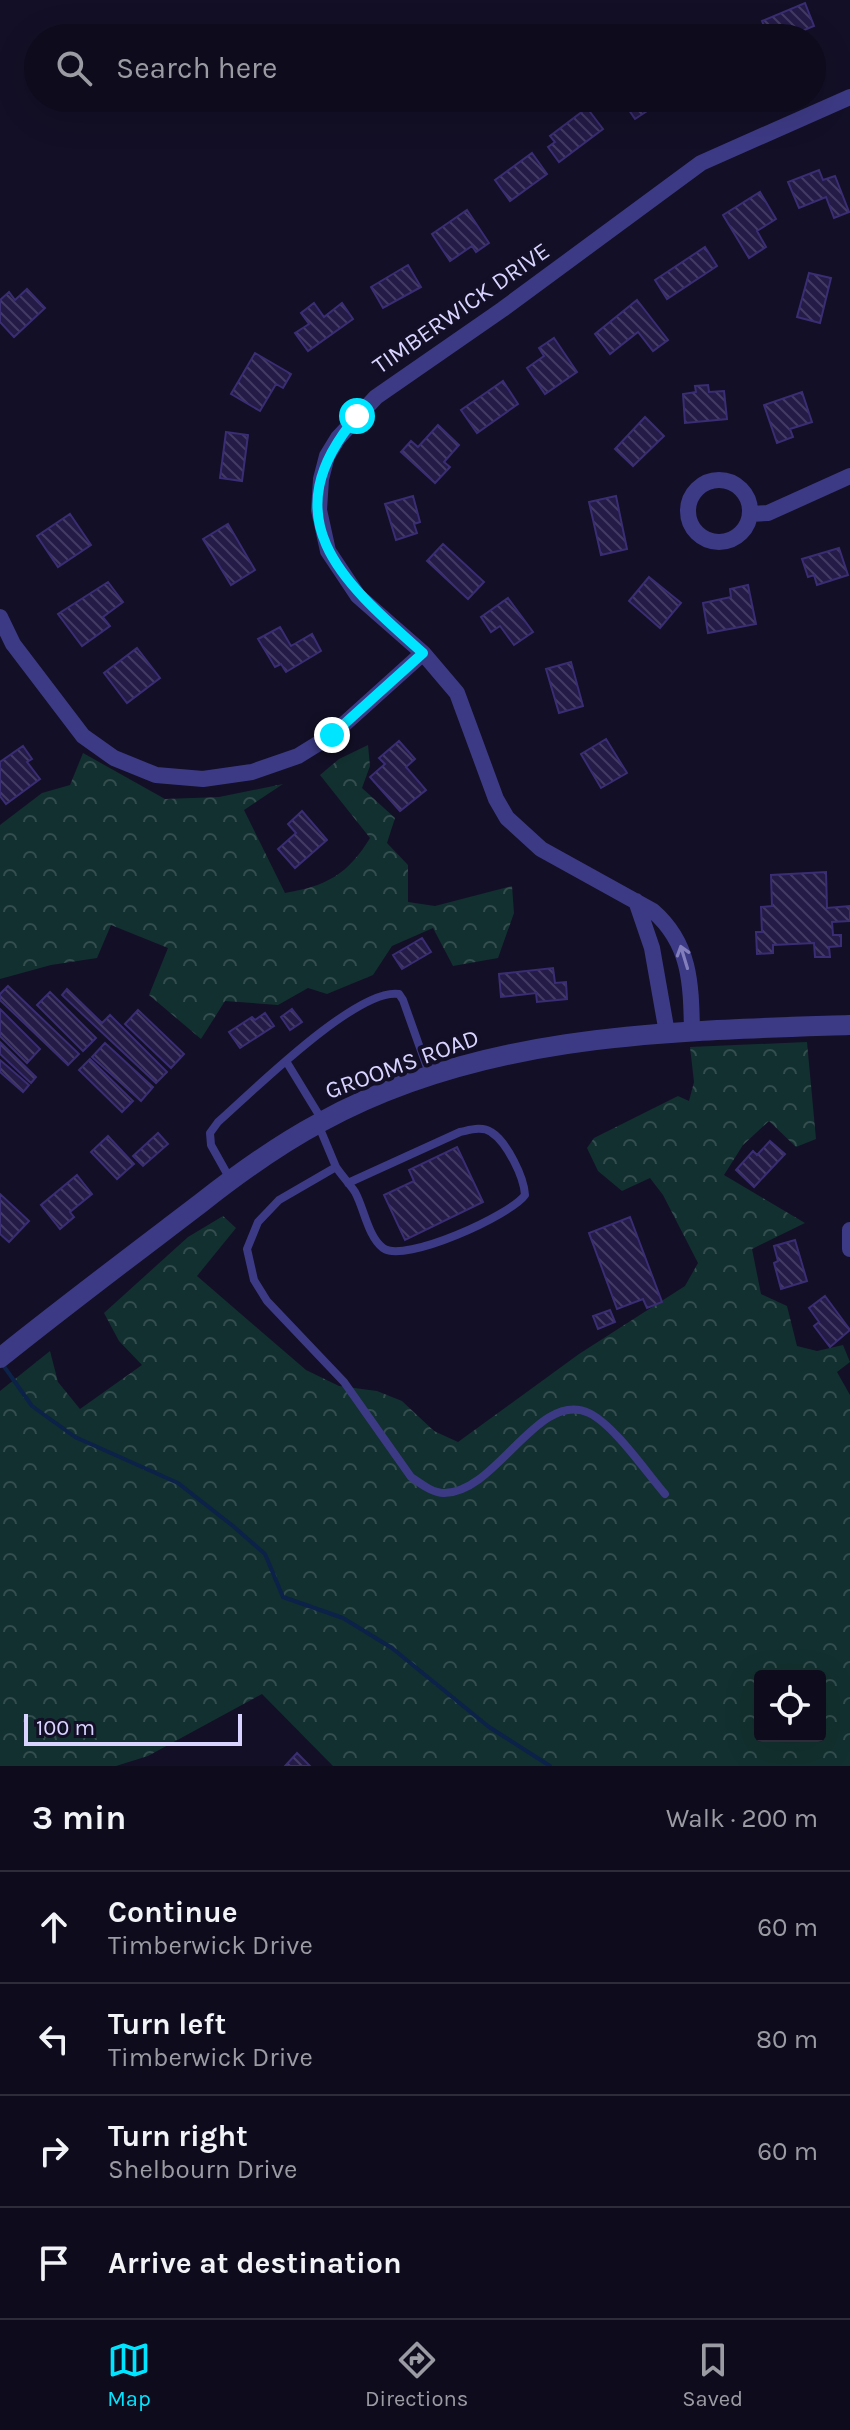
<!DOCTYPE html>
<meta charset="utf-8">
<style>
:root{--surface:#0e0b1c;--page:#1c1929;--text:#f1f3f6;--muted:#9b9ba3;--line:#2e2b3b;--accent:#00e5ff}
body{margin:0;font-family:Karla,sans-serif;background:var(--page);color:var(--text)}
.controls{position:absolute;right:24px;bottom:24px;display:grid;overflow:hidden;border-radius:8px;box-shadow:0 8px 32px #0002}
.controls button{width:72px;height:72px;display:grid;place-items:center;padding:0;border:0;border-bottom:2px solid var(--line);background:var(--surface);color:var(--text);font:40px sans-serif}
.scale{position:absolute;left:24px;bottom:20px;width:218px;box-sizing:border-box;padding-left:8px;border:4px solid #d9d4ff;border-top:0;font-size:22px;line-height:28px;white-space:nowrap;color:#d9d4ff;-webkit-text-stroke:6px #130f26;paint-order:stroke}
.stop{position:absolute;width:24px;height:24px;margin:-18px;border:6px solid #00e5ff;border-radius:50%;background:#fff}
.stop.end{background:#00e5ff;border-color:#fff;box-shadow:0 2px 8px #0008}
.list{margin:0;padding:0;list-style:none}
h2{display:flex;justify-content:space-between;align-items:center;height:104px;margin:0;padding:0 32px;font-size:34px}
h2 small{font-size:26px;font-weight:400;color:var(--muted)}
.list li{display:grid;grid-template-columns:52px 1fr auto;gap:24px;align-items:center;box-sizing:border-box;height:112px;padding:0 32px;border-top:2px solid var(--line)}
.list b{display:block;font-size:30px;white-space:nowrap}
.list p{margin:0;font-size:26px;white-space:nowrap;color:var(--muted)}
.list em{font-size:26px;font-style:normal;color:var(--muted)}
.icon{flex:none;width:44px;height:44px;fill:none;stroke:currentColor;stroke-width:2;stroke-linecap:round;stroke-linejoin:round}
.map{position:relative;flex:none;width:850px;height:1766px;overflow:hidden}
.search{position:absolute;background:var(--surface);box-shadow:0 8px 32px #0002;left:24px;right:24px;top:24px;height:88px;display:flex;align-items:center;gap:20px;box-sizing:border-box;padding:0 28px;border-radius:44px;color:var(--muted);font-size:30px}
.sheet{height:552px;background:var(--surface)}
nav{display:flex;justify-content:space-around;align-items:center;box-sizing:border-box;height:112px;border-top:2px solid var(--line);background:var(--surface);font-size:22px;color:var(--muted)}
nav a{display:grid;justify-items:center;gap:4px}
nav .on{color:var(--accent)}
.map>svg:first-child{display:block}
.forest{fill:url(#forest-crowns);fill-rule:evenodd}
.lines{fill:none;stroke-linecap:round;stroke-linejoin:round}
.stream{stroke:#0c2248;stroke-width:4}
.building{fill:url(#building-back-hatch);stroke:#3b2d73;stroke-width:2}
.service{stroke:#3d3a85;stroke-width:8}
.minor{stroke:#3d3a85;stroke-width:16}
.tertiary{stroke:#3d3a85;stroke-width:20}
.oneway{stroke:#837fbc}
.route{stroke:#00e5ff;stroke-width:10}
.labels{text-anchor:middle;stroke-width:8;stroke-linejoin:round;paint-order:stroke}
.street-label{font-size:24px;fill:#d9d4ff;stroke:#130f26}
</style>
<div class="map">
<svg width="850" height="1766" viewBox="0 0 850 1766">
<defs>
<pattern id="forest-crowns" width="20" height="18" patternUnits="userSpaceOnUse" patternTransform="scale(2)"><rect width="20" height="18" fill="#12302f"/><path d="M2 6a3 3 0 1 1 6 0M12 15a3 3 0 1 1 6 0" fill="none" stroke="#344d4e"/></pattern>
<pattern id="building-back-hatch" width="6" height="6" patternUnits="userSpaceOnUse" patternTransform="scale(2)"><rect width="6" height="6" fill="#241b47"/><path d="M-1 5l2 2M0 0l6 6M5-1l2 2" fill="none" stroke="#433b63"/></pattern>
</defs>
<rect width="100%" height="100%" fill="#130f26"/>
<path class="forest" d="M368,745L370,766L362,788L395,818L387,843L408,865V902L435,906L512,886L514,913L498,958L453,966L433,928L392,946L373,975L327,994L308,988L278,1005L225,1001L201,1039L149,995L168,948L111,925L97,958L51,965L0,979V825L42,793L70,785L83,753L165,799L219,797L283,784L244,810L285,893C327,886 348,874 370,838L320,775L339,759Z
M807,1042L816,1139L796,1147L769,1121L743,1145L724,1175L805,1223L752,1249L761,1294L787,1306L797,1346L817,1351L843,1345L850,1362L837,1372L850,1395V1766H333L262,1694L148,1756L116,1766H0V1391L50,1351L58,1382L80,1409L142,1365L119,1341L104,1313L188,1237L223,1216L236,1228L197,1276L306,1370L339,1386L377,1391L402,1401L434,1431L458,1442L579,1354L685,1286L698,1263L663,1195L650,1178L622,1191L598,1171L587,1148L594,1138L678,1096L689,1101L694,1082L690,1047ZM760,1676H820V1736H760Z"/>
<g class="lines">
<path class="stream" d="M3,1365L32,1406L75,1437L178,1483L233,1526L265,1554L283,1597L343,1618L392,1648L489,1727L550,1766"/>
</g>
<path class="building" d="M805,3L814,26L785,38H769L762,21Z
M625,98H667L635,119L622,100Z
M587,108L603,129L559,162L548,147L555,142L550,136Z
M532,153L547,174L510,201L495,180Z
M819,170L823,180L835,176L849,212L834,218L826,197L799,208L788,182Z
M760,192L776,219L757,231L766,247L749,258L723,215Z
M467,210L489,243L476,252L472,246L450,261L432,234Z
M705,247L717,266L667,299L655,280Z
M408,265L421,287L383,308L371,287Z
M809,273L831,278L820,323L797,317Z
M27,289L45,308L14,337L0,322V300L9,292L15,300Z
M637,300L668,340L653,351L638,332L610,354L595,334Z
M314,303L324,317L342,303L353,319L308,351L295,333L309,324L301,313Z
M554,338L577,372L545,394L527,368L544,356L539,348Z
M255,353L291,374L283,388L276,384L260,411L231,394Z
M503,381L518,404L477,433L461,410Z
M708,385L709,392L724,391L727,419L685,423L683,394L696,392L695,386Z
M802,392L812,422L790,429L793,437L777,443L764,405Z
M645,417L664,436L633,466L615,449Z
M438,425L459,445L444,462L450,467L435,483L401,452L411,441L418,447Z
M226,432L248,435L242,481L220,478Z
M413,496L420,522L414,524L417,533L396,540L385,504Z
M616,496L627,549L601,555L589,502Z
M70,514L91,545L58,567L37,536Z
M228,524L255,570L231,585L203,539Z
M443,544L484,582L468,599L427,561Z
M839,548L848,575L817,585L814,575L808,577L802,559Z
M649,577L681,603L660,628L629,601Z
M108,582L123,602L103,617L110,626L82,646L58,614Z
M748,585L756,624L708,633L703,603L731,597L730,589Z
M508,598L533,632L514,645L500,626L491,632L481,617Z
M280,627L291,646L312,634L321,651L286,672L281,664L275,667L258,639Z
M137,648L160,678L127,703L104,673Z
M571,662L583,706L559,713L546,669Z
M606,739L627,773L601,788L581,754Z
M399,741L415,759L406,767L426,790L400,811L370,777L385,764L379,758Z
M23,746L32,759L27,762L40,779L6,804L0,796V762Z
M302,811L327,840L295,868L278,849L296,833L288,824Z
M826,872L827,908L850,906V921L832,922L833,935H841V946L829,947L830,957H815L814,943L773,945V953L757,954L756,932H762L761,907L772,906L771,875Z
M422,938L431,952L402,969L393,955Z
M553,968L555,983L566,982L567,999L537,1002L536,993L501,997L499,974Z
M8,986L79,1054L68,1065L0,1000V994Z
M67,989L102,1023L110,1015L167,1072L156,1083L62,995Z
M50,992L96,1038L83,1051L37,1005Z
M0,1009L40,1049L27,1063L0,1036Z
M292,1009L302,1022L290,1030L281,1017Z
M138,1010L184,1054L171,1068L125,1024Z
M265,1013L274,1026L240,1048L229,1032L252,1017L255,1020Z
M0,1042L36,1077L31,1083L0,1054Z
M105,1043L153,1087L141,1101L92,1057Z
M90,1059L133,1101L122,1112L79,1070Z
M0,1060L29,1085L23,1092L0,1072Z
M158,1133L168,1144L143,1166L133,1156Z
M108,1136L134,1164L117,1179L91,1152Z
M770,1141L785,1154L754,1187L736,1170L753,1151L757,1155Z
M457,1147L483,1202L405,1240L384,1195L414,1181L409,1170Z
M77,1175L92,1194L70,1212L74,1217L60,1229L41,1205Z
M0,1194L29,1221L9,1242L0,1234Z
M630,1217L662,1302L647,1308L643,1299L617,1309L589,1233Z
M795,1240L807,1281L781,1289L774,1263L778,1261L774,1246Z
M825,1296L850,1330L830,1347L814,1326L819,1322L809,1308Z
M610,1310L615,1322L598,1329L593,1316Z
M297,1753L310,1766H285Z"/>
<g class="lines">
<path class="service" d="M286,1061L322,1120
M318,1124L336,1167L279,1200L258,1222L247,1249L254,1280L267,1301L344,1382L411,1477C420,1483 432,1493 444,1493C497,1493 538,1389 589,1413C614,1425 646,1472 665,1494
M336,1167C342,1176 349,1183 355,1192C364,1208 368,1237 383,1248C404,1264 511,1215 525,1195C524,1177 507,1142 491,1132C482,1126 470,1130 460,1132L348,1183
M230,1179L211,1145L210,1133L218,1122C250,1094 357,987 399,994L403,1000L430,1076"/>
<path class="minor" d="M688 511a31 31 0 1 1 62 0a31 31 0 1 1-62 0Z
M750,514L768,513L850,476
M0,617L13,644L83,736L114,758L156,775L203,779L252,772L298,756L332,735L423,653
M636,901L652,948L667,1033
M692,1032C691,985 691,944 653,911L541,849L507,818L496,799L457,693L423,653L358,596L328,551L319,510L321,479L327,456L338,438L376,397L503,309L701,163L850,97
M850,1230V1249"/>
<path class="tertiary" d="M0,1358C66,1305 134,1254 201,1203C239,1173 278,1145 321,1122C483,1033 670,1031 850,1025"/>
</g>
<defs><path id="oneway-shaft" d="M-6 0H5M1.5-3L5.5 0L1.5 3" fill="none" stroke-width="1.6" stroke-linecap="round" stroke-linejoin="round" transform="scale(2)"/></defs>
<use class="oneway" href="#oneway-shaft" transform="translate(684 957) rotate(-107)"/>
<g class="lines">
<path class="route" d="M332,735L423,653C344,583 269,520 357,416"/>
</g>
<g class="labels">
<g class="street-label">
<text transform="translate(461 308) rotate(-35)" y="8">TIMBERWICK DRIVE</text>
<text transform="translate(402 1064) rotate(-20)" y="8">GROOMS ROAD</text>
</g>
</g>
</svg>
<div class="controls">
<button><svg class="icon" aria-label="locate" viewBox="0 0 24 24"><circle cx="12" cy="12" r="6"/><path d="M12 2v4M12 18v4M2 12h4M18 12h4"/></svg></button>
</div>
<div class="scale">100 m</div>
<div class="stop" style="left:357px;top:416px"></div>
<div class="stop end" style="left:332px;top:735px"></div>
<div class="search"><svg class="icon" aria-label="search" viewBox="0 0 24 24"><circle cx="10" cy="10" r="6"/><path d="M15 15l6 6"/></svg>Search here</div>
</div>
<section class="sheet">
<h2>3 min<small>Walk · 200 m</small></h2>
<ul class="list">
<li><svg class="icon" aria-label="ahead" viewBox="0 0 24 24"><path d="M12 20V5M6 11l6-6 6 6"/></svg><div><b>Continue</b><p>Timberwick Drive</p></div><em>60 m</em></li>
<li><svg class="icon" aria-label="left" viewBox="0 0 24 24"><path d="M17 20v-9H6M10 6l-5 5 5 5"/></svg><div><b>Turn left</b><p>Timberwick Drive</p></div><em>80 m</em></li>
<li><svg class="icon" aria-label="right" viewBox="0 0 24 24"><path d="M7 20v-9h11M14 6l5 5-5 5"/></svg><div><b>Turn right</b><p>Shelbourn Drive</p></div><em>60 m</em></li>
<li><svg class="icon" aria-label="arrive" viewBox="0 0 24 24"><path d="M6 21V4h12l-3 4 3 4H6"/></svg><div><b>Arrive at destination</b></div></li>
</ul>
</section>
<nav>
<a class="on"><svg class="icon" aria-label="map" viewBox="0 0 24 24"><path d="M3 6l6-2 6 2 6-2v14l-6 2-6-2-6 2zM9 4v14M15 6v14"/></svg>Map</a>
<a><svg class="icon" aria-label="directions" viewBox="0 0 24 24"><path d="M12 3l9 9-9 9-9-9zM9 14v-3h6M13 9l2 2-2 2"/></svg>Directions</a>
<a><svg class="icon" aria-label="saved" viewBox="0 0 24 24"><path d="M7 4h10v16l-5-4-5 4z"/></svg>Saved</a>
</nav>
